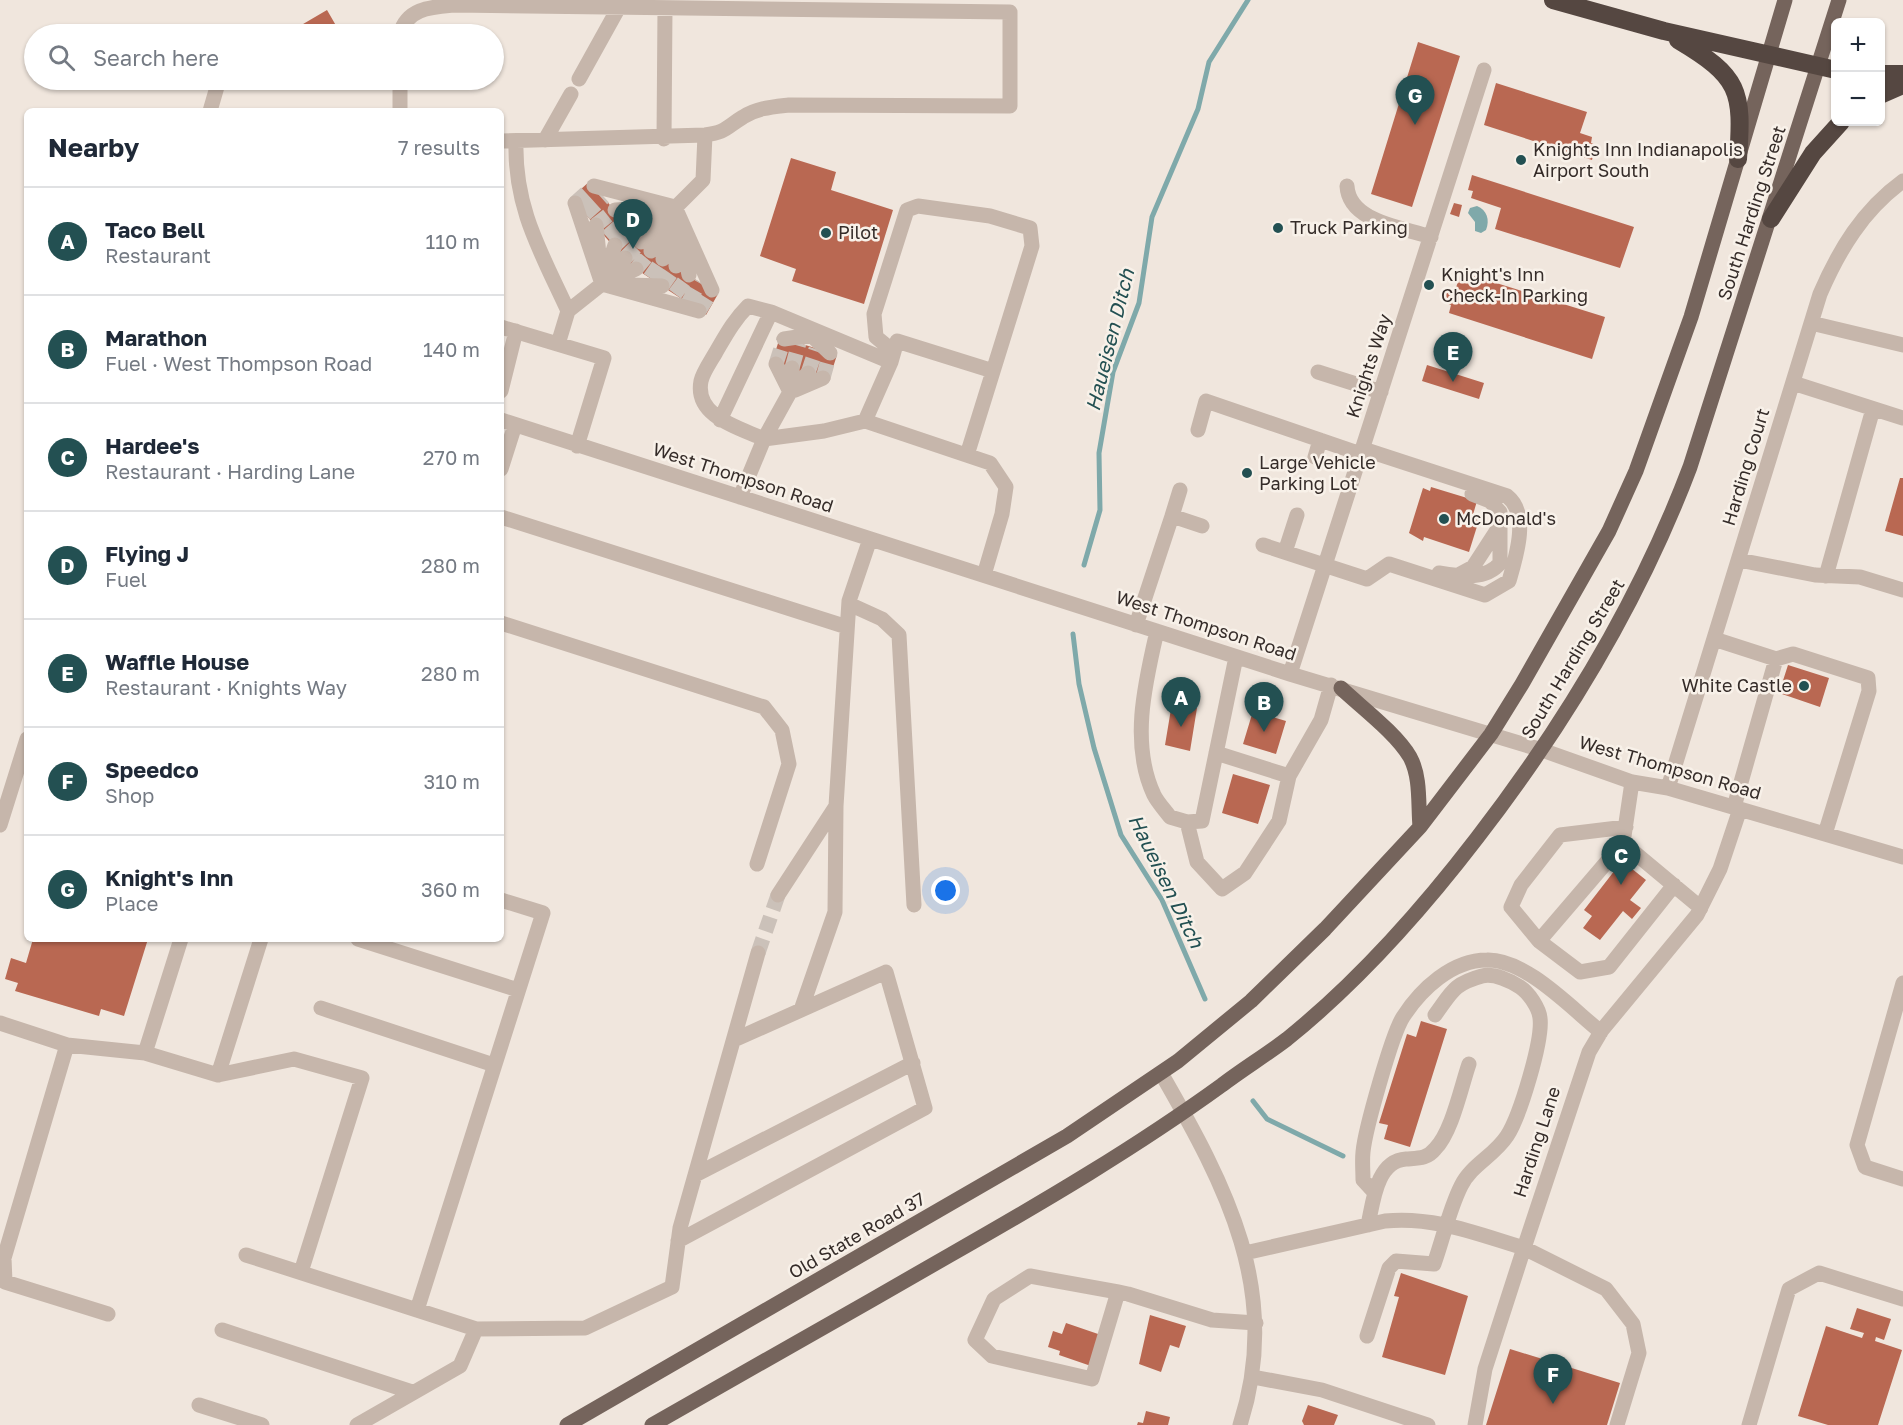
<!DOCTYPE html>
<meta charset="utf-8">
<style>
:root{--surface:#fff;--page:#f2f2f3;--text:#1f2937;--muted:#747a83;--line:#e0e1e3;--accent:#235052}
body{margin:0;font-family:"Golos Text",sans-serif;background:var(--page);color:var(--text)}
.controls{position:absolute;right:18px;top:18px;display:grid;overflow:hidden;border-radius:9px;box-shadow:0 2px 4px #0004}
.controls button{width:54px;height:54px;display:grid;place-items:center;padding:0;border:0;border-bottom:2px solid var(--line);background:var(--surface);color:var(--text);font:30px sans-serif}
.you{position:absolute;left:946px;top:891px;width:21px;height:21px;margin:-15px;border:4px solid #fff;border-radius:50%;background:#1a73e8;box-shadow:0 0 0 9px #1a73e833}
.badge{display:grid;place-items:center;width:39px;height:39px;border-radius:50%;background:var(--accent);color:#fff;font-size:20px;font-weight:700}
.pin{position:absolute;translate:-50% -50px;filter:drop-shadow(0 2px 3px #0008)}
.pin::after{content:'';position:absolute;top:32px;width:21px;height:18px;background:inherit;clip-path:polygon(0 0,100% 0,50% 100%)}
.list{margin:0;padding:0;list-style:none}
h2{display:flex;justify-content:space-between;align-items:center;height:78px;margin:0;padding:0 24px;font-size:26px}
h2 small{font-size:20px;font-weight:400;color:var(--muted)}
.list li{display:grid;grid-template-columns:39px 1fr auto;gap:18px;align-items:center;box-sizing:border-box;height:108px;padding:0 24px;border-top:2px solid var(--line)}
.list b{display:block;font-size:22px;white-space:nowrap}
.list p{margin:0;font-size:20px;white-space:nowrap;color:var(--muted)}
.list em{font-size:20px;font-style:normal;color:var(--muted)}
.icon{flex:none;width:33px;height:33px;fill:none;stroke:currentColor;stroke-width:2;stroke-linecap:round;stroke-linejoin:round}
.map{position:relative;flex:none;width:1903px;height:1425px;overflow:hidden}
.search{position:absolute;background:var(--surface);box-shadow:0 2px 4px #0004;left:24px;top:24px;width:480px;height:66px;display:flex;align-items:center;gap:15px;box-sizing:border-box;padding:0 21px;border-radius:33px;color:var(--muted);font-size:22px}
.panel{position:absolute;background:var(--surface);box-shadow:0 2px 4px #0004;left:24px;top:108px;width:480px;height:834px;border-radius:9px}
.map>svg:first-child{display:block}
.water{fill:#7fa9aa}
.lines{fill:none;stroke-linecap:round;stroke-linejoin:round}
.stream{stroke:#7fa9aa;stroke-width:5}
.building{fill:#b96852}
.minor-tunnel{stroke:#cbc1b9;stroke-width:15;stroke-dasharray:15 8;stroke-linecap:butt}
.minor{stroke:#c6b6ab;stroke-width:15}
.major{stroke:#75645c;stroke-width:15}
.highway{stroke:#554741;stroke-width:18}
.poi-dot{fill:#235052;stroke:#f8f1e9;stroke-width:2}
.labels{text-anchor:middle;stroke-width:5;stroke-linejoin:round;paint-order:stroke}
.poi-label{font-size:18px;fill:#352c29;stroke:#f8f1e9;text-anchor:start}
.street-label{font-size:18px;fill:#352c29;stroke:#f8f1e9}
.water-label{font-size:20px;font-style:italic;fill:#235052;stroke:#f8f1e9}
</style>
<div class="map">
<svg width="1903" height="1425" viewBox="0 0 1903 1425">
<rect width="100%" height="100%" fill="#f0e6dd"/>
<path class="water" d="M1477,206C1487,210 1490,220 1486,230L1481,233L1475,231V222L1468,213L1470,208Z"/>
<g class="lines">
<path class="stream" d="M1084,565L1100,510L1099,453L1113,372L1139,303L1152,217L1198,109L1209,62L1248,0
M1073,634L1079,684L1094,748L1121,835L1162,900L1205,999
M1253,1101L1267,1119L1343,1156"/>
</g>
<path class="building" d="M327,10L338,29L329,34H286Z
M1418,42L1460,56L1412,207L1371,194Z
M1496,83L1587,112L1580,133L1592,137L1591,143L1596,145L1592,160L1484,125Z
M791,158L836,172L831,190L893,210L864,304L792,281L796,269L760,256Z
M1472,175L1634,227L1620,268L1495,229L1501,208L1471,198L1473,191L1468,190Z
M590,181L645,247L718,294L706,315L630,265L571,198Z
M1454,203L1462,205L1459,217L1450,214Z
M1461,272L1605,317L1592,359L1449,313L1451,305L1443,302L1446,291L1454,294Z
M780,337L837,355L829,380L772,362Z
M1427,365L1484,383L1479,399L1422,381Z
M1900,478H1903V536L1885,531Z
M1431,487L1477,501L1472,518L1479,520L1469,552L1424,537L1423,541L1409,533L1423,488L1430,491Z
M1788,665L1829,678L1820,707L1779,693Z
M1172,703L1197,708L1190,751L1165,745Z
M1253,711L1286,721L1276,754L1243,744Z
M1233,774L1270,785L1258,824L1222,813Z
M1622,861L1646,880L1630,900L1641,908L1632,919L1623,911L1600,940L1583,928L1592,916L1584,910Z
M33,939H148L124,1016L101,1009L99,1016L15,991L18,983L5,979L11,958L26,963Z
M1421,1021L1447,1029L1410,1147L1384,1139L1388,1125L1379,1123L1407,1034L1416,1037Z
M1401,1273L1468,1296L1445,1375L1382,1357L1399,1297L1394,1296Z
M1857,1308L1891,1319L1884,1340L1876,1337L1875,1341L1902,1350L1878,1425H1828L1798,1416L1826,1326L1862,1338L1864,1333L1850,1329Z
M1150,1315L1186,1326L1179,1348L1170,1345L1161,1372L1139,1364Z
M1066,1323L1101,1335L1091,1366L1059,1355L1060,1351L1048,1347L1053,1331L1062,1334Z
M1510,1349L1620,1383L1607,1425H1486Z
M1308,1405L1338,1415L1334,1425H1304L1302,1421Z
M1146,1411L1170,1417L1168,1425H1137L1138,1422L1143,1423Z"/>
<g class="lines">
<path class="minor-tunnel" d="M575,203L594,186
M585,214L604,197
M596,225L615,210
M607,237L625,221
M615,245L632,229
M625,258L641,242
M636,269L651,251
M650,278L663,259
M662,286L676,266
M675,294L689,275
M688,303L700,282
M699,311L712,290
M776,364L784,339
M792,368L799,343
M808,373L816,349
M823,378L830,353
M758,953L778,895"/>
<path class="minor" d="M400,34C407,8 431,7 454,5L1010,12V106L789,105C772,107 757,108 743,117C725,128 727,132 705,135L501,141
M579,79L619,7
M400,80V111
M210,111L219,80
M664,139L665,8
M545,140L571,94
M516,141C514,208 541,252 568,311L558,344
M594,186L675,207L712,290
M1347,186C1349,222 1402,227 1431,237
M575,203L602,284L596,225
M615,210L675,207L676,266
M632,229L664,212
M641,242L703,180L705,135
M682,242L689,275
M651,251L665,225
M663,259L669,233
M604,278L615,245
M606,280L625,258
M602,284L636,269
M629,285L662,286
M568,311L602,284L699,311
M1811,323L1903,345
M501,327L604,358L577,446
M784,339L811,335L830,353
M894,352L876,337L874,314L907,210L918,206L990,216L1030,228L1032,246L967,455
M776,364L790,392L764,439C740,428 694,417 701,381C703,372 711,361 716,352C726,335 734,320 748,306L771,312L891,362
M792,368L790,392L808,373
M1318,372L1381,392
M1793,383L1903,418
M795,390L823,378
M501,391L516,331
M501,420L1290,674L1542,750L1632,782L1668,788L1903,857
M720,420L771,312
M865,421L891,362L897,341L993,371
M1198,430L1206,401L1361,454
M1315,457L1320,440
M501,469L515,425
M740,497L764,439L824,431L865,421L990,463L1006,487L1002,514L984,575
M1172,516L1180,490
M501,517L847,627
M1263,545L1367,579L1389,564L1485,595L1509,581C1516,557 1530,514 1507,496L1363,449
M1285,552L1297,515
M1739,560L1815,575L1860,577L1903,590
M1439,573C1458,576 1486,581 1500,563V512L1490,501L1472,494
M1460,574L1473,567L1499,527
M1826,576L1873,409
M849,604L882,619L899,635L914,905
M501,623L764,707L782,730L789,764L757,864
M1136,625L1172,516L1202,526
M1157,631C1145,683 1130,744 1154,795C1158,803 1165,810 1170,817L1187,822L1202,821L1236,657
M1714,639L1776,659L1734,807
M1776,659L1793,654L1868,678L1869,691L1825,834
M1290,674L1484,70
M1216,753L1289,776L1321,720L1331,685
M1632,782L1623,843L1701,908
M1668,788L1820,294C1839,250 1863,210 1903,181
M1187,822L1197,862L1222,889L1245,873L1279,821L1289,776
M0,825L27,739
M1623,843L1539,941L1580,972L1609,967L1674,885
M778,895L836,806L849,601L870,539
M358,939L518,990
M1539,941L1511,907L1521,885L1560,835L1626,827
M1903,983L1857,1145L1865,1167L1903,1179
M321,1008L494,1065
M801,1010L835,912L836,806
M0,1023L67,1045L145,1053L218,1075L261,939
M67,1045L4,1258L5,1282L108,1314
M145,1053L181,939
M1161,1073C1226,1186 1283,1292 1240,1425
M218,1075L294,1059L362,1078L301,1272
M695,1175L913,1063
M1375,1193L1363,1180C1363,1171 1362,1161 1363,1152C1365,1130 1392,1034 1403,1017C1421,989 1452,960 1487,960C1526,959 1572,1009 1601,1032
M1368,1225C1373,1203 1376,1161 1406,1159C1418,1158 1427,1159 1435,1149C1452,1132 1461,1087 1469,1064
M678,1241L925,1108L886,972L734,1040
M1245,1253L1385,1221C1434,1216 1477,1234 1524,1248L1589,1052L1602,1030L1697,915L1720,869L1740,809
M246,1255L476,1329L585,1328L672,1287L680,1228L758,953
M1118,1292L1092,1379L992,1356L975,1340L994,1299L1030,1276L1118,1292L1128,1294L1212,1320L1256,1323
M417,1310L543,913L501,900
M222,1330L412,1392
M1367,1336L1389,1268L1396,1261L1434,1264C1443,1239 1449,1210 1461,1186C1471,1165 1494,1156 1507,1136C1520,1116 1543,1040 1540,1018C1539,1008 1529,993 1520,987C1511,981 1494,973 1482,976C1453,984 1452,992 1435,1015
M1253,1377L1322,1390L1428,1425
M199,1405L262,1425
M357,1425L460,1366L476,1329
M1475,1425L1485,1369L1524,1248L1606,1289L1633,1324L1639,1353L1617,1425
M1749,1425L1789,1289L1819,1273L1903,1299"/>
<path class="major" d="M1341,688C1361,707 1396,733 1410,757C1421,777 1418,805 1420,827
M567,1425L1067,1136L1178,1061L1251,1001L1325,929L1420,827L1491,734L1522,684L1609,531L1636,471L1691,317L1785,0
M652,1425C752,1368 851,1312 950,1255C1043,1202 1135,1148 1222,1085C1243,1069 1266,1055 1287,1039C1359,981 1421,911 1477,838C1565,724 1639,602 1690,467L1839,0"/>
<path class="highway" d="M1553,0L1664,31L1836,70
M1678,40C1740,77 1743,90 1738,159
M1880,74H1903
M1880,95L1903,85
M1771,219L1813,153L1841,122"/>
</g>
<g class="poi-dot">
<circle cx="1521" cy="160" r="6"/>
<circle cx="1278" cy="228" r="6"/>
<circle cx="826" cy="233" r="6"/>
<circle cx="1429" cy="285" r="6"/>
<circle cx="1247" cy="473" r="6"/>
<circle cx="1444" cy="519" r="6"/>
<circle cx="1804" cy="686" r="6"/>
</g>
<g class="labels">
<g class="poi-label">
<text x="1533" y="156">Knights Inn Indianapolis<tspan x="1533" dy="21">Airport South</tspan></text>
<text x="1290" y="234">Truck Parking</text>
<text x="838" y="239">Pilot</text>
<text x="1441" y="281">Knight's Inn<tspan x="1441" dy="21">Check-In Parking</tspan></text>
<text x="1259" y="469">Large Vehicle<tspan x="1259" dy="21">Parking Lot</tspan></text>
<text x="1456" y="525">McDonald's</text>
<text x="1792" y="692" text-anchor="end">White Castle</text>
</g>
<g class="street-label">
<text transform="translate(1752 213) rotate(-72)" y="6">South Harding Street</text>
<text transform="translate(1369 366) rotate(-72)" y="6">Knights Way</text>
<text transform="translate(1746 467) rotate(-73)" y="6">Harding Court</text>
<text transform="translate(743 478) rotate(18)" y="6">West Thompson Road</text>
<text transform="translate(1206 626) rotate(18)" y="6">West Thompson Road</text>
<text transform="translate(1573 659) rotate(-59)" y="6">South Harding Street</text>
<text transform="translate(1670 768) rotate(16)" y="6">West Thompson Road</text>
<text transform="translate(1537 1142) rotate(-72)" y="6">Harding Lane</text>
<text transform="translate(857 1236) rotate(-30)" y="6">Old State Road 37</text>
</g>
<g class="water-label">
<text transform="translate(1110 340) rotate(-76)" y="7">Haueisen Ditch</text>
<text transform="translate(1166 881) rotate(64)" y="7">Haueisen Ditch</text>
</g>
</g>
</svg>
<div class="controls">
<button>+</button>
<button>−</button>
</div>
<div class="you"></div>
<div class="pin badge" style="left:1181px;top:727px">A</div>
<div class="pin badge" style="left:1264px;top:732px">B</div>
<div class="pin badge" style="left:1621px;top:885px">C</div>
<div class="pin badge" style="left:633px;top:249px">D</div>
<div class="pin badge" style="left:1453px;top:382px">E</div>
<div class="pin badge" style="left:1553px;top:1404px">F</div>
<div class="pin badge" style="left:1415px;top:125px">G</div>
<div class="search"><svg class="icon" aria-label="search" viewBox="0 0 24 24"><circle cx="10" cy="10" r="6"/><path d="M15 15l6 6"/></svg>Search here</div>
<section class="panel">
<h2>Nearby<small>7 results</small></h2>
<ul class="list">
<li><span class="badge">A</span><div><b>Taco Bell</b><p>Restaurant</p></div><em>110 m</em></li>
<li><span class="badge">B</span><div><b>Marathon</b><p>Fuel · West Thompson Road</p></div><em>140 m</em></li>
<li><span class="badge">C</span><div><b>Hardee's</b><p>Restaurant · Harding Lane</p></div><em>270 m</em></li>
<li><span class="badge">D</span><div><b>Flying J</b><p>Fuel</p></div><em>280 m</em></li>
<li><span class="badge">E</span><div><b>Waffle House</b><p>Restaurant · Knights Way</p></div><em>280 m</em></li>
<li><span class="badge">F</span><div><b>Speedco</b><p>Shop</p></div><em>310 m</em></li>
<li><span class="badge">G</span><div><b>Knight's Inn</b><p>Place</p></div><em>360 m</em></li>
</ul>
</section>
</div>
